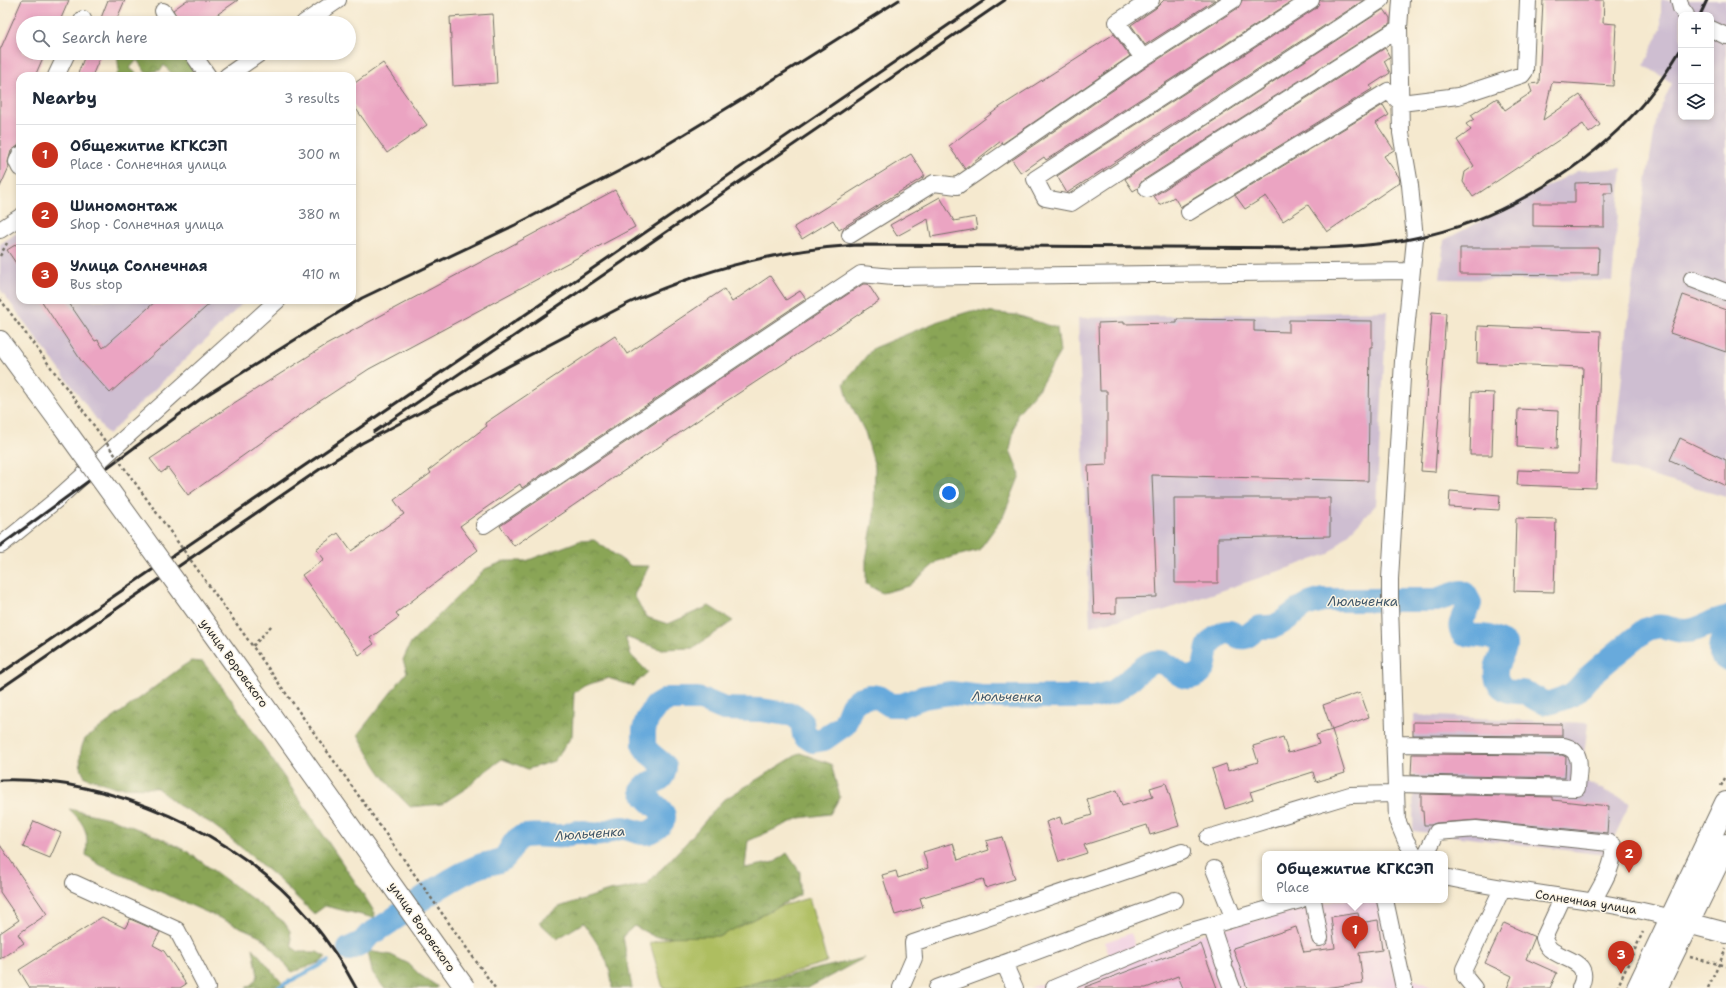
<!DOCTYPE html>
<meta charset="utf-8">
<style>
:root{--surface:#fff;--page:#f6f6f7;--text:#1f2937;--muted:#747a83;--line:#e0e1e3;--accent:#c8321e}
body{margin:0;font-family:"Shantell Sans",sans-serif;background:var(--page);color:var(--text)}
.controls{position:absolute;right:12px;top:12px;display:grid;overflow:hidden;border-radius:8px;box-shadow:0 2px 6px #0003}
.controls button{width:36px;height:36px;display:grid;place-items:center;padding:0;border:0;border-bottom:1px solid var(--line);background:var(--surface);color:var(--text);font:20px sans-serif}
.you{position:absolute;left:949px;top:493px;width:14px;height:14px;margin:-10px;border:3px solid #fff;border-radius:50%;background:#1a73e8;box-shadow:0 0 0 6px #1a73e833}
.badge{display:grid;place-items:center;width:26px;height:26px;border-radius:50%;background:var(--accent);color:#fff;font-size:13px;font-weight:700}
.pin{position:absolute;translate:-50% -33px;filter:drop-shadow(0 1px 2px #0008)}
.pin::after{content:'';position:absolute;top:21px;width:14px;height:12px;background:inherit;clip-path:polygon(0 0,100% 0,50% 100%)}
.popup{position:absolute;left:1262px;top:851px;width:186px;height:52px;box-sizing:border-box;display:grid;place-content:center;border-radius:8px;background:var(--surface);filter:drop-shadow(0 1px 3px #0005);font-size:13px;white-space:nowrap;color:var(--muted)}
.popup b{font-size:15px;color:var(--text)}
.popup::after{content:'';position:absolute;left:50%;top:100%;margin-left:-8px;border:8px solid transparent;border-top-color:var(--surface)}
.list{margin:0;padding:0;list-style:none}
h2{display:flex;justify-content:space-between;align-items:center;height:52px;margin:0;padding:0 16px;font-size:17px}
h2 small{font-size:13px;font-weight:400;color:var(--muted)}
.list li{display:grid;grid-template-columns:26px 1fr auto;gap:12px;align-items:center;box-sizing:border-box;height:60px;padding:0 16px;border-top:1px solid var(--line)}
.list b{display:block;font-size:15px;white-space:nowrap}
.list p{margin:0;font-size:13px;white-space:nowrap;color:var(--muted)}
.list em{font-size:13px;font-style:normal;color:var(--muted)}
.icon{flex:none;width:22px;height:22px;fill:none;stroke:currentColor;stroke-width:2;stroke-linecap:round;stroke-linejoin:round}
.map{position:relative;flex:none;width:1726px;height:988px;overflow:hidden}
.search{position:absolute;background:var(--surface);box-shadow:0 2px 6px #0003;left:16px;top:16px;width:340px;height:44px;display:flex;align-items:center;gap:10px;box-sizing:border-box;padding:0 14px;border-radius:22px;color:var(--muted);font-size:15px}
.panel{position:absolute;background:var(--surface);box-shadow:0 2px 6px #0003;left:16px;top:72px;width:340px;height:232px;border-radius:12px}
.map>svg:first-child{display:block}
.built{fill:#f1d0e3}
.industrial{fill:#cebed1;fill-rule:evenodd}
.green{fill:#aebe61;stroke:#6c7446}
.forest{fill:url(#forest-crowns);stroke:#5a6841}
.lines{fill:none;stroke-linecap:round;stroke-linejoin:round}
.stream{stroke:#67aadc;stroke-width:4}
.river{stroke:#67aadc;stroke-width:24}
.building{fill:#eba4c2}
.minor-casing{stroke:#726e64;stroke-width:18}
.major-casing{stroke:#726e64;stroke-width:22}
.highway-casing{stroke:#726e64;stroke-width:24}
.path{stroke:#726e64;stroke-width:2.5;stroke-dasharray:3 3;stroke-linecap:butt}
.minor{stroke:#fff;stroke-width:16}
.major{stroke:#fff;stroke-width:20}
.highway{stroke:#fff;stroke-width:22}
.rail{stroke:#2b2b2b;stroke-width:3}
.major-bridge-casing{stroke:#726e64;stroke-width:22;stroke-linecap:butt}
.path-bridge{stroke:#726e64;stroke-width:2.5;stroke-dasharray:3 3;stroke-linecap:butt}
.major-bridge{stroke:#fff;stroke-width:20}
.labels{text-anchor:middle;stroke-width:3;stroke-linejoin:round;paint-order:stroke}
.street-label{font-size:12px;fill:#2b2b2b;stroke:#fcf5e5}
.water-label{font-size:13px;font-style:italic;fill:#405769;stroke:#fcf5e5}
</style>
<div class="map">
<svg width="1726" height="988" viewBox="0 0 1726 988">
<defs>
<pattern id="forest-crowns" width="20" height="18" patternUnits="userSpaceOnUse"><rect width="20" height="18" fill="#8aa557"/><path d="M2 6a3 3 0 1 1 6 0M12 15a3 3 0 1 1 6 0" fill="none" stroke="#718748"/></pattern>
</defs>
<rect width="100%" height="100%" fill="#fcf5e5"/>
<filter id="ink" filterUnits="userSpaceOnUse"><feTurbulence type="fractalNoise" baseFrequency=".025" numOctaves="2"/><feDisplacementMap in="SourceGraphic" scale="8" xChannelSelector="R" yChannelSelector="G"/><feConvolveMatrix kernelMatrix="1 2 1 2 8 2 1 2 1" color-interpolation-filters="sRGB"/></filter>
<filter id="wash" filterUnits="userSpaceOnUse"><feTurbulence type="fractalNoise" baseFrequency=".012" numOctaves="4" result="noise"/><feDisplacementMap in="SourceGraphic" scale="16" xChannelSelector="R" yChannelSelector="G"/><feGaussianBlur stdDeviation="0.9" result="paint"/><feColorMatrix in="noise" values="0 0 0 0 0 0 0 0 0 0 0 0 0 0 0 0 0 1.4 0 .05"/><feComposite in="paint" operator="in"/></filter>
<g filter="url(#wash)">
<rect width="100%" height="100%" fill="#f5e9cf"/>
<path class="built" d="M1337,900H1380L1394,976L1414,979L1433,988H1030L1110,958L1105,942L1131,933L1138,953L1213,931Z"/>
<path class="industrial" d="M1661,0H1726V497L1612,465L1639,225L1657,116L1672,83L1644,65L1661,29ZM1681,15H1711V117H1681Z
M1622,168L1612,281L1440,279L1444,240L1577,171Z
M20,231V300H246L108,435L0,289V244Z
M1387,311L1376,505L1329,554L1162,611L1090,626L1078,318Z
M1414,715L1588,723L1581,779L1630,803L1606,855L1413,831Z"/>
<path class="green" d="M809,898L827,962L738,988H663L650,943Z"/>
<path class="forest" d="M117,53H182L194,65L191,76H174L164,65L161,70L146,73L137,60L130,68L139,76H116L119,71Z
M971,311L1017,315L1057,328L1060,352L1039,388L1017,414L1010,450L1020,475L1003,517L979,550L938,561L909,586L882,593L866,584V560L874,515L875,467L865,432L849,401L844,383L873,348L939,321Z
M594,540L631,566H649L634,595L646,617L668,624L709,606L733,621L693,648L660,649L625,637L631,655L648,672L633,686L608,678L584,686L574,693L572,736L554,761L528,769L502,759L483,773L468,787L442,804L410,807C386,783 373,764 358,734L407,672L403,660L410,644L485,569L505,561H526L579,541Z
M191,661L203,662L231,699L360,889L375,913L374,918L325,906L314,914L278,879L224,833L209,822L178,805L157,788L115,787L85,777C78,767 79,750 85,739L183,666Z
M800,753L831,764L840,797L830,814L800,818L748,841L745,868L775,862L787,853L800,872V895L721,936L655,937L634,926L623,936L632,988H612C612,963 597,942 583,923L557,939L539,922L559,907L609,891L646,885L687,842L722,801Z
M69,809L113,819L160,838L188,852L284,922L290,931L292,947L299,952H317L326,957L321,962L292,972L266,941L258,935L100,865L86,855C89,832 85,824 69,809Z
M253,948L286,988H246L253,983L258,976Z
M368,951L391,955L409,964L420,975L437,986V988H384L372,972Z
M864,958L808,988H733Z"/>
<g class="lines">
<path class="stream" d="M277,988L328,961"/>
<path class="river" d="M1726,636C1720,642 1720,646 1720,654L1726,659
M349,949L363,942L369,935C394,921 415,902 440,887C451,880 464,872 477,867C485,863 495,864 503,859C512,852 512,838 525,836C538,834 550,837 562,836C567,836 572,833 576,832C584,832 592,836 601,834C609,832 615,827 624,828C637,830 644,839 658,827C676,811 648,806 642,790C650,778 664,786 665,766L649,753L644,746V730L647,720L656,706L668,699H697L710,703L724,709L761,710L794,715L802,722L804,735L813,741L824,739L844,725L852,705L859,699L869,696L878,697L890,705H902L924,697L950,693L981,697H1095C1101,695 1108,694 1113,692C1125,686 1143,664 1154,662C1171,659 1178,683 1195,676C1211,669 1202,649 1213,640C1236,622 1231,640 1245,637C1250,635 1253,631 1258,628C1262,626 1270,628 1275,626C1285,622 1294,612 1303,607C1309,603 1316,602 1323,600H1436L1461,592L1465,594L1470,603C1468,614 1455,623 1463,634L1489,637L1505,644C1506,654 1494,661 1496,676C1498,689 1510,693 1521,692C1531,692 1538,704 1549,703C1551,703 1569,696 1571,695C1579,690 1584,681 1591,675C1608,660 1626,645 1645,630C1665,622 1666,630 1684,631C1698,632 1712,620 1726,618"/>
</g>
<g id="blocks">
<path class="building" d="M22,0H69L59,23H23V53H45L35,76H20V142L18,146L11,151L8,162L9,167L0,187V50Z
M108,0H125L115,23H99Z
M187,0H238L205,23H180L173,10Z
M1164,0H1215L1145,45L1131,25L1156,8Z
M1242,0H1294L1046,160L1044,157L1021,173L1012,160L1148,66L1238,8Z
M1320,0H1364L1067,193L1057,176L1316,8Z
M1543,0H1604L1603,23L1616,24L1613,86L1552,82L1543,120L1580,95L1600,125L1589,133L1583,124L1473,197L1463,182L1465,172L1474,166L1457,140L1471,130L1466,124L1474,119L1471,115L1497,98L1505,110L1532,92L1529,84L1539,83Z
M1384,9L1390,18V23L1142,181L1138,188L1133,191L1125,179Z
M493,14L497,83L453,86L450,17Z
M1114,34L1130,56L1002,144L1001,141L965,169L949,146L1000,107Z
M1385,48L1390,57L1384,61L1390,73L1370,86L1372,89L1180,207L1174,197L1160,205L1154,196Z
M86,53H102L92,76H77Z
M383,63L427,125L387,153L352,103V85Z
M1383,105L1389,115L1376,123L1394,150L1384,156L1399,177L1400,182L1327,232L1308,205L1283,221L1266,196L1245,209L1235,195Z
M911,154L925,176L839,230L833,220L802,239L794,227Z
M1612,182L1613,193H1604V227L1533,226V203H1575V183Z
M615,190L635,227L369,369L314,405L188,495L168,468L161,473L150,459L234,403L326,345Z
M940,197L954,221L975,217L977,229L931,237L928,219L897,236L890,225Z
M20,242V269L7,250Z
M1460,248H1599L1598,275L1460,274Z
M770,276L786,300L800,291L806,299L522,488L520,484L460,526L478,550L396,613L399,617L370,638L374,644L359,655L302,575L324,559L316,549L338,533L351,551L404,514L394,500L431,473L429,470L487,426L485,423L615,336L627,354L724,289L732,302Z
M863,284H868L879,301L710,412L514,546L500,526Z
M1683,295L1726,310V352L1670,333Z
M41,300H67L95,341L98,340L103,348L157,300H214L110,393L82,362Z
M1432,312L1446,313L1435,472L1421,471Z
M1177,319L1254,320V331L1289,332V320L1372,321V347H1370L1368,481L1152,475L1157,597L1116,598V613L1094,614L1088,466L1107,465V391H1100L1098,323L1124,322V324L1177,323Z
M1478,326L1601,331L1596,488L1517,485L1518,470L1579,472L1583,367L1477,363Z
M1472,392L1494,393L1492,455H1470Z
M1518,409L1558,411L1557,449L1517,447Z
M1680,438L1726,460V486L1670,460Z
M1450,491L1500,495L1499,510L1449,507Z
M1174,498H1330V536L1218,538V583H1175Z
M1516,518L1556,519L1554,592L1514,591Z
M1360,692L1369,717L1332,730L1323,705Z
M1413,722L1562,724V736L1413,735Z
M1332,730L1345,773L1316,782L1313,772L1250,792L1253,800L1225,809L1212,769L1226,764L1228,771L1258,762L1253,746L1283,737L1288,753L1319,744L1316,735Z
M1412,754L1562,755L1566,757L1565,778L1411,775Z
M1166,783L1179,826L1150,835L1147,825L1084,845L1087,853L1059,862L1046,822L1060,817L1062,824L1092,815L1087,799L1117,790L1122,806L1153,797L1150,788Z
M1421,794L1552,797V800L1609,806L1607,833L1477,820L1436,823L1431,825H1424L1423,811H1421Z
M34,821L61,833L50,858L23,847Z
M1002,837L1015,879L986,888L983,879L920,898L923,907L895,915L882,875L896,871L898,878L928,868L923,852L953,843L958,860L989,850L986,841Z
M0,845L47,914L18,934L24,943L0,959V933L19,920L0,892Z
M1358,913L1360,923L1378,920L1382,950L1359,953L1363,983L1323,988H1247L1233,948L1296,927L1304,952L1335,948L1331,917Z
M102,917L125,928L130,919L160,932L153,945L164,951L186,984L180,988H30L19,970Z
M1504,923L1535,937L1526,959L1557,973L1550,988H1507L1512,976L1485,963Z
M1201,944L1217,988H1183L1178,976L1146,988H1085V987Z"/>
</g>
</g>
<g filter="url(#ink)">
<use href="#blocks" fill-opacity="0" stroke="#726e64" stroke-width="1"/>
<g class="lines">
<g class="minor-casing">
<path id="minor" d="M1311,0L1035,179L1045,198L1071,203L1381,0
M1401,0L1399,28L1401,133L1410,185L1415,239L1403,361L1390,579V606L1397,820L1406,841L1414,854
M1679,0L1681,8L1686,15
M163,11L171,23
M81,23L83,19
M304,23L338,0
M1711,29L1726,36
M192,53L208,76
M1143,58L1117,22L1151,0
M56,76L67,53
M227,76L260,53
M20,155L17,162L20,168
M1147,189L1399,28
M1189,212L1388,91L1401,103L1458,96L1522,75L1525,71L1528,0
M0,230L20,217
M850,235L934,183L957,186L1143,58L1233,0
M1692,279L1726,292
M484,525L861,274L893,277L1411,271
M1,545L55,501L278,300
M1394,744L1564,746C1585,751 1578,771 1577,788L1396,784
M1208,838L1350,795L1396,794
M1426,854L1437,832L1476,829L1609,843L1613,845C1615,866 1602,884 1593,901
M1214,869L1234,919
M1445,877C1520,894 1597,898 1672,918
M74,883L177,930L207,988
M1563,897L1544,938C1545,942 1547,946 1550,949C1564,961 1593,960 1580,988
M1313,900L1320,938
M1385,900L1404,988
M1211,925L1224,964
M1004,963L1015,988
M1226,972L1232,988
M901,988L914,958L913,943L1182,852
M937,988L1175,900
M1054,988L1188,932L1300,900
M1474,988L1465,977L1464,969L1502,889"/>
</g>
<g class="major-casing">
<path id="major" d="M0,341L62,425
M1688,923L1726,933"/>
</g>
<g class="highway-casing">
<path id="highway" d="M1638,988L1726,803
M1656,988L1726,845"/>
</g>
<path class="path" d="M0,256L7,243
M0,299L82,409
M253,646L272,625
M1721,786L1726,776
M1690,957L1726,966
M1617,988L1643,932
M1708,988L1726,949"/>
<use href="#minor" class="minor"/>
<use href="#major" class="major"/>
<use href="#highway" class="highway"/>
<path class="rail" d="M1700,15L1707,0
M374,432L1005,0
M320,469L362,443L629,303C701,270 778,250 857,245L1318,248C1351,247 1383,245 1415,238C1492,223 1574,176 1629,119C1649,99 1666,74 1681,49
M0,546L202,398L333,316L362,298L515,225L648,156L752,93L899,0
M0,674L985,0
M0,689L323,467
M0,780C110,776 238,833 309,918C326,939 343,963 356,988"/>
<g class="major-bridge-casing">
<path id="major-bridge" d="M62,425L231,659L465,988"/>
</g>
<path class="path-bridge" d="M82,409L251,644L495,988"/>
<use href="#major-bridge" class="major-bridge"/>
</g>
</g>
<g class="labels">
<g class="street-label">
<text transform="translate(234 663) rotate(54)" y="4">улица Воровского</text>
<text transform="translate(1586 902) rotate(9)" y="4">Солнечная улица</text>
<text transform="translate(422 927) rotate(55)" y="4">улица Воровского</text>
</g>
<g class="water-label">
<text x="1363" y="606">Люльченка</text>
<text transform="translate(1007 696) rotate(1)" y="5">Люльченка</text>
<text transform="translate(590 833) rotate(-4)" y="5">Люльченка</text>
</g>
</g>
</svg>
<div class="controls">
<button>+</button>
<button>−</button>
<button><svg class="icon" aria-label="layers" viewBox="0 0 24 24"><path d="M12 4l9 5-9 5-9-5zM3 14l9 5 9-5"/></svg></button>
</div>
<div class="you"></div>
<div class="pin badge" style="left:1355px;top:949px">1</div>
<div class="popup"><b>Общежитие КГКСЭП</b>Place</div>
<div class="pin badge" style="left:1629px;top:873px">2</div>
<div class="pin badge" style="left:1621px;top:974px">3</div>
<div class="search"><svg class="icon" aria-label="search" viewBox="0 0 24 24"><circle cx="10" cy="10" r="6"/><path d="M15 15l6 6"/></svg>Search here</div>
<section class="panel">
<h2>Nearby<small>3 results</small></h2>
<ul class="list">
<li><span class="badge">1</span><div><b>Общежитие КГКСЭП</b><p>Place · Солнечная улица</p></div><em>300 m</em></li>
<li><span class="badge">2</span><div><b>Шиномонтаж</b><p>Shop · Солнечная улица</p></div><em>380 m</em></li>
<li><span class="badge">3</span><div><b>Улица Солнечная</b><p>Bus stop</p></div><em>410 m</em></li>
</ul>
</section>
</div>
